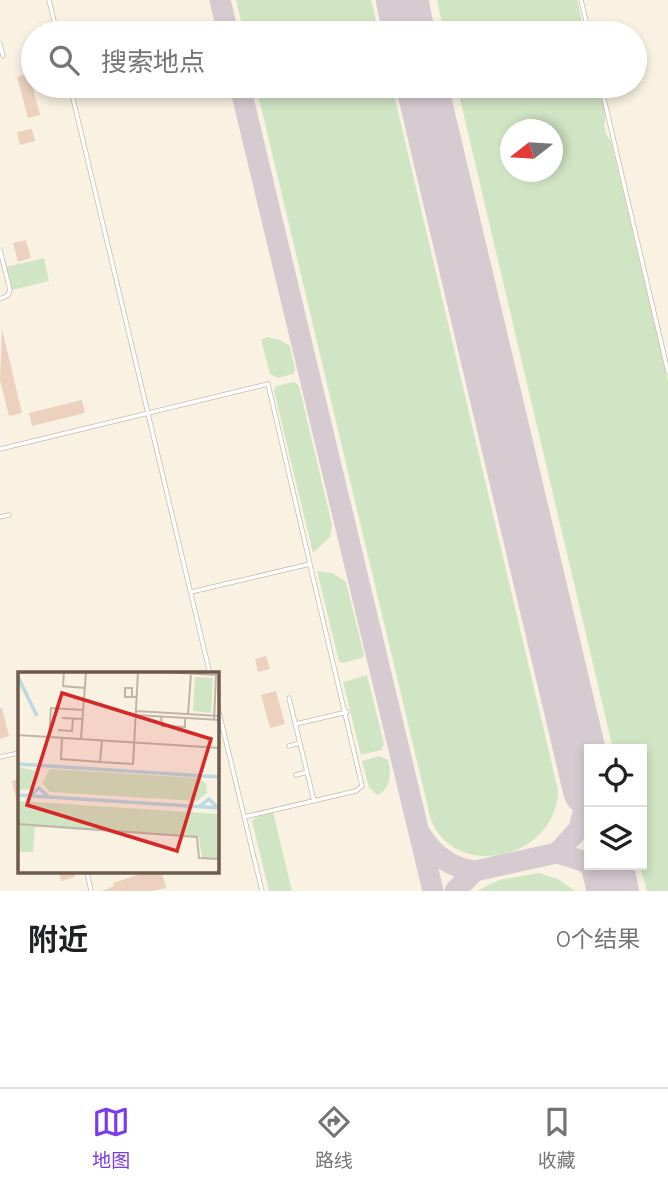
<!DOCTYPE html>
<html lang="zh">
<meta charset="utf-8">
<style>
:root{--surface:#fff;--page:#f2f2f2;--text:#202124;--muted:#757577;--line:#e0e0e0;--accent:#7c3aed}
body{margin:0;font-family:Montserrat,"Noto Sans SC",sans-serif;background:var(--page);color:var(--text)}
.controls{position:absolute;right:21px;bottom:21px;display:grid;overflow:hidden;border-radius:0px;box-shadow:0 4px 10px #0003}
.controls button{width:63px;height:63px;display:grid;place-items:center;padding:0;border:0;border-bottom:2px solid var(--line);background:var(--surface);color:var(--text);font:35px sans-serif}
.compass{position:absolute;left:500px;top:119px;width:63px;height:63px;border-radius:50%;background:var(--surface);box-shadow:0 4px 10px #0003;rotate:253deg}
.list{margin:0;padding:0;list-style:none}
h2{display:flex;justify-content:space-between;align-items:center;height:91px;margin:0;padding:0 28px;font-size:30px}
h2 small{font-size:23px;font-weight:400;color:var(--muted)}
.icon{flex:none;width:38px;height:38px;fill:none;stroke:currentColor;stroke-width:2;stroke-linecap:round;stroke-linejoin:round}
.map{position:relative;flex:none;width:668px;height:891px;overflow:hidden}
.search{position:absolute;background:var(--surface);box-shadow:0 4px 10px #0003;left:21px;right:21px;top:21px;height:77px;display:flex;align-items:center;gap:18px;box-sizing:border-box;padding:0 24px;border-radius:38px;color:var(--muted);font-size:26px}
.sheet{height:196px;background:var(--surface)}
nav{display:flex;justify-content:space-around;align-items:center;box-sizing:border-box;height:98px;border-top:2px solid var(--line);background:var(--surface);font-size:19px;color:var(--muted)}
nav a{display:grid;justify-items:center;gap:4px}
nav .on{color:var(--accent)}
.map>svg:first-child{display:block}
.green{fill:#d0e5c4;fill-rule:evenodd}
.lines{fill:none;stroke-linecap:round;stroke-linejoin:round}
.taxiway{stroke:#d7cbd2;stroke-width:21}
.runway{stroke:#d7cbd2;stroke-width:52}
.building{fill:#ecd2be}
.lane-casing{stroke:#c9baab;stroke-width:5}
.lane{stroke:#fff;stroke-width:3.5}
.inset-river{fill:none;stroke:#bad9e1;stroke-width:3.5}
.inset-road{fill:none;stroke:#c2b5a7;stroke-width:2}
.view{fill:#d62828;fill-opacity:0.15;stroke:#d62828;stroke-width:3.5}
.inset-edge{fill:none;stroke:#6f5a4c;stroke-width:3.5}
</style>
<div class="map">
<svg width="668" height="891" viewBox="0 0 668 891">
<rect width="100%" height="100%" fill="#f9f2e3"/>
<path class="green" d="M236,0H371L379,33H244Z
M437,0H577L585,33H444Z
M256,86H392L558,790C557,859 456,882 431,820Z
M457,86H598C600,94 605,106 605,115C605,127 602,130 611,141L668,381V891H647L640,865L642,749H613ZM510,130H552V172H510Z
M44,258L49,281L12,290L6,267Z
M267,337L280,340L290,346L295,370L293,374L278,378L270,374L261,340Z
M294,382L299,386L332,525L330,537L313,553L274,391L276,386Z
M317,571L332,573L346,582L364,655L362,658L342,663L339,661Z
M367,675L384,744L381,750L361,755L343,682Z
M379,756L388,760C391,773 392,789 377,795L369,787L362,761Z
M273,812L292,891H269L252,821L257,816Z
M539,873L558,879L575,891H477L499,880Z"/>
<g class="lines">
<path class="taxiway" d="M220,0L228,33
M240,86L433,891
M589,788L579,829L557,853L586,862L613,890
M422,836C435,857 452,868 475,871L455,891
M475,871L557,853"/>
<path class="runway" d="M402,0L409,33
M422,86L589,790
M607,865L613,891"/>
</g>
<path class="building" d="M29,73L40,115L28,118L17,77Z
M32,129L35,141L20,145L17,132Z
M26,240L31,258L18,262L13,243Z
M2,329L22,413L9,416L0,380Z
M82,400L85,413L32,426L29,413Z
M266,656L270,669L258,672L255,659Z
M276,691L285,724L270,728L261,695Z
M2,707L9,736L0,739V708Z
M19,779V802H17L12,781Z
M59,872H73L75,877L61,881Z
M146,872H162L166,888L153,891H102L114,886L113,883Z"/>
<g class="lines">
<g class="lane-casing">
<path id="lane" d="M49,0L57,33
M581,0L589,33
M0,44L3,56
M70,86L210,674
M601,86L668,372
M0,250L10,290L8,295L0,299
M0,449L268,384L310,564L191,592
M0,517L9,515
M289,698L314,801
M217,704L262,891
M296,724L347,712
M289,746L300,743
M0,757L19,753
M296,775L307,772
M244,817L356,791L362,786L310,565
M87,872L91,891"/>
</g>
<use href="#lane" class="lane"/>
</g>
<g transform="translate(18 672)">
<rect width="201" height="201" fill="#f9f2e3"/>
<path d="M177,5L195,6L193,41L175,39ZM0,95L18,99L16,117L0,118ZM32,97L181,106L188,112L189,121L179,129L32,120L24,111ZM0,129L201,142V187L184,186L181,165L17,155L15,180H0Z" fill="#d0e5c4"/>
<path class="inset-river" d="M0,5L19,44M0,92L202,105M0,123L202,136M12,124L21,116L31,125M181,135L191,127L200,136"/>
<path class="inset-road" d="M46,0L45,14L67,16M145,0L198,3L196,48M114,25V16H107V25H119M118,39L202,44M170,42L173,2M118,43L202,48M143,44L144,54L167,55V46M44,46L65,47M40,58L54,59L55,47M0,63L202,76M31,65L33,36L65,38M44,66L43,87L82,90M63,67L68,0M84,68L82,90L115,92L120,0M0,152L179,165L181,186L202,187"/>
<path class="view" d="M44,21L193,67L159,179L9,133Z"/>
<rect width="201" height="201" class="inset-edge"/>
</g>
</svg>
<div class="controls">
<button><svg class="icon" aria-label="locate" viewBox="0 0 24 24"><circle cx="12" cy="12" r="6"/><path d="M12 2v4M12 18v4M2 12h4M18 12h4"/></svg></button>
<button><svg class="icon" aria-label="layers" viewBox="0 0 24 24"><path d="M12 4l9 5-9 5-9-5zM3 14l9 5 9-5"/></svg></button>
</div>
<svg class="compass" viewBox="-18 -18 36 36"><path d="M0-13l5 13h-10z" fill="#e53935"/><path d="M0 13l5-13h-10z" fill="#757577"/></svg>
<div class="search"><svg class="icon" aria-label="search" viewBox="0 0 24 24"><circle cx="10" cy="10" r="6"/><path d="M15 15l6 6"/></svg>搜索地点</div>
</div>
<section class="sheet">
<h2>附近<small>0个结果</small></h2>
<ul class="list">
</ul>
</section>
<nav>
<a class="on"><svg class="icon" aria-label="map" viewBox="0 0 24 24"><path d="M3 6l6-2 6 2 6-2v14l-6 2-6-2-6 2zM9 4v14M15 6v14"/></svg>地图</a>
<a><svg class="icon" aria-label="directions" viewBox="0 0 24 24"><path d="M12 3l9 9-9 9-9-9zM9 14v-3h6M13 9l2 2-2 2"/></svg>路线</a>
<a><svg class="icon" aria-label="saved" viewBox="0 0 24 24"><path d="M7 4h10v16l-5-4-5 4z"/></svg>收藏</a>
</nav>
